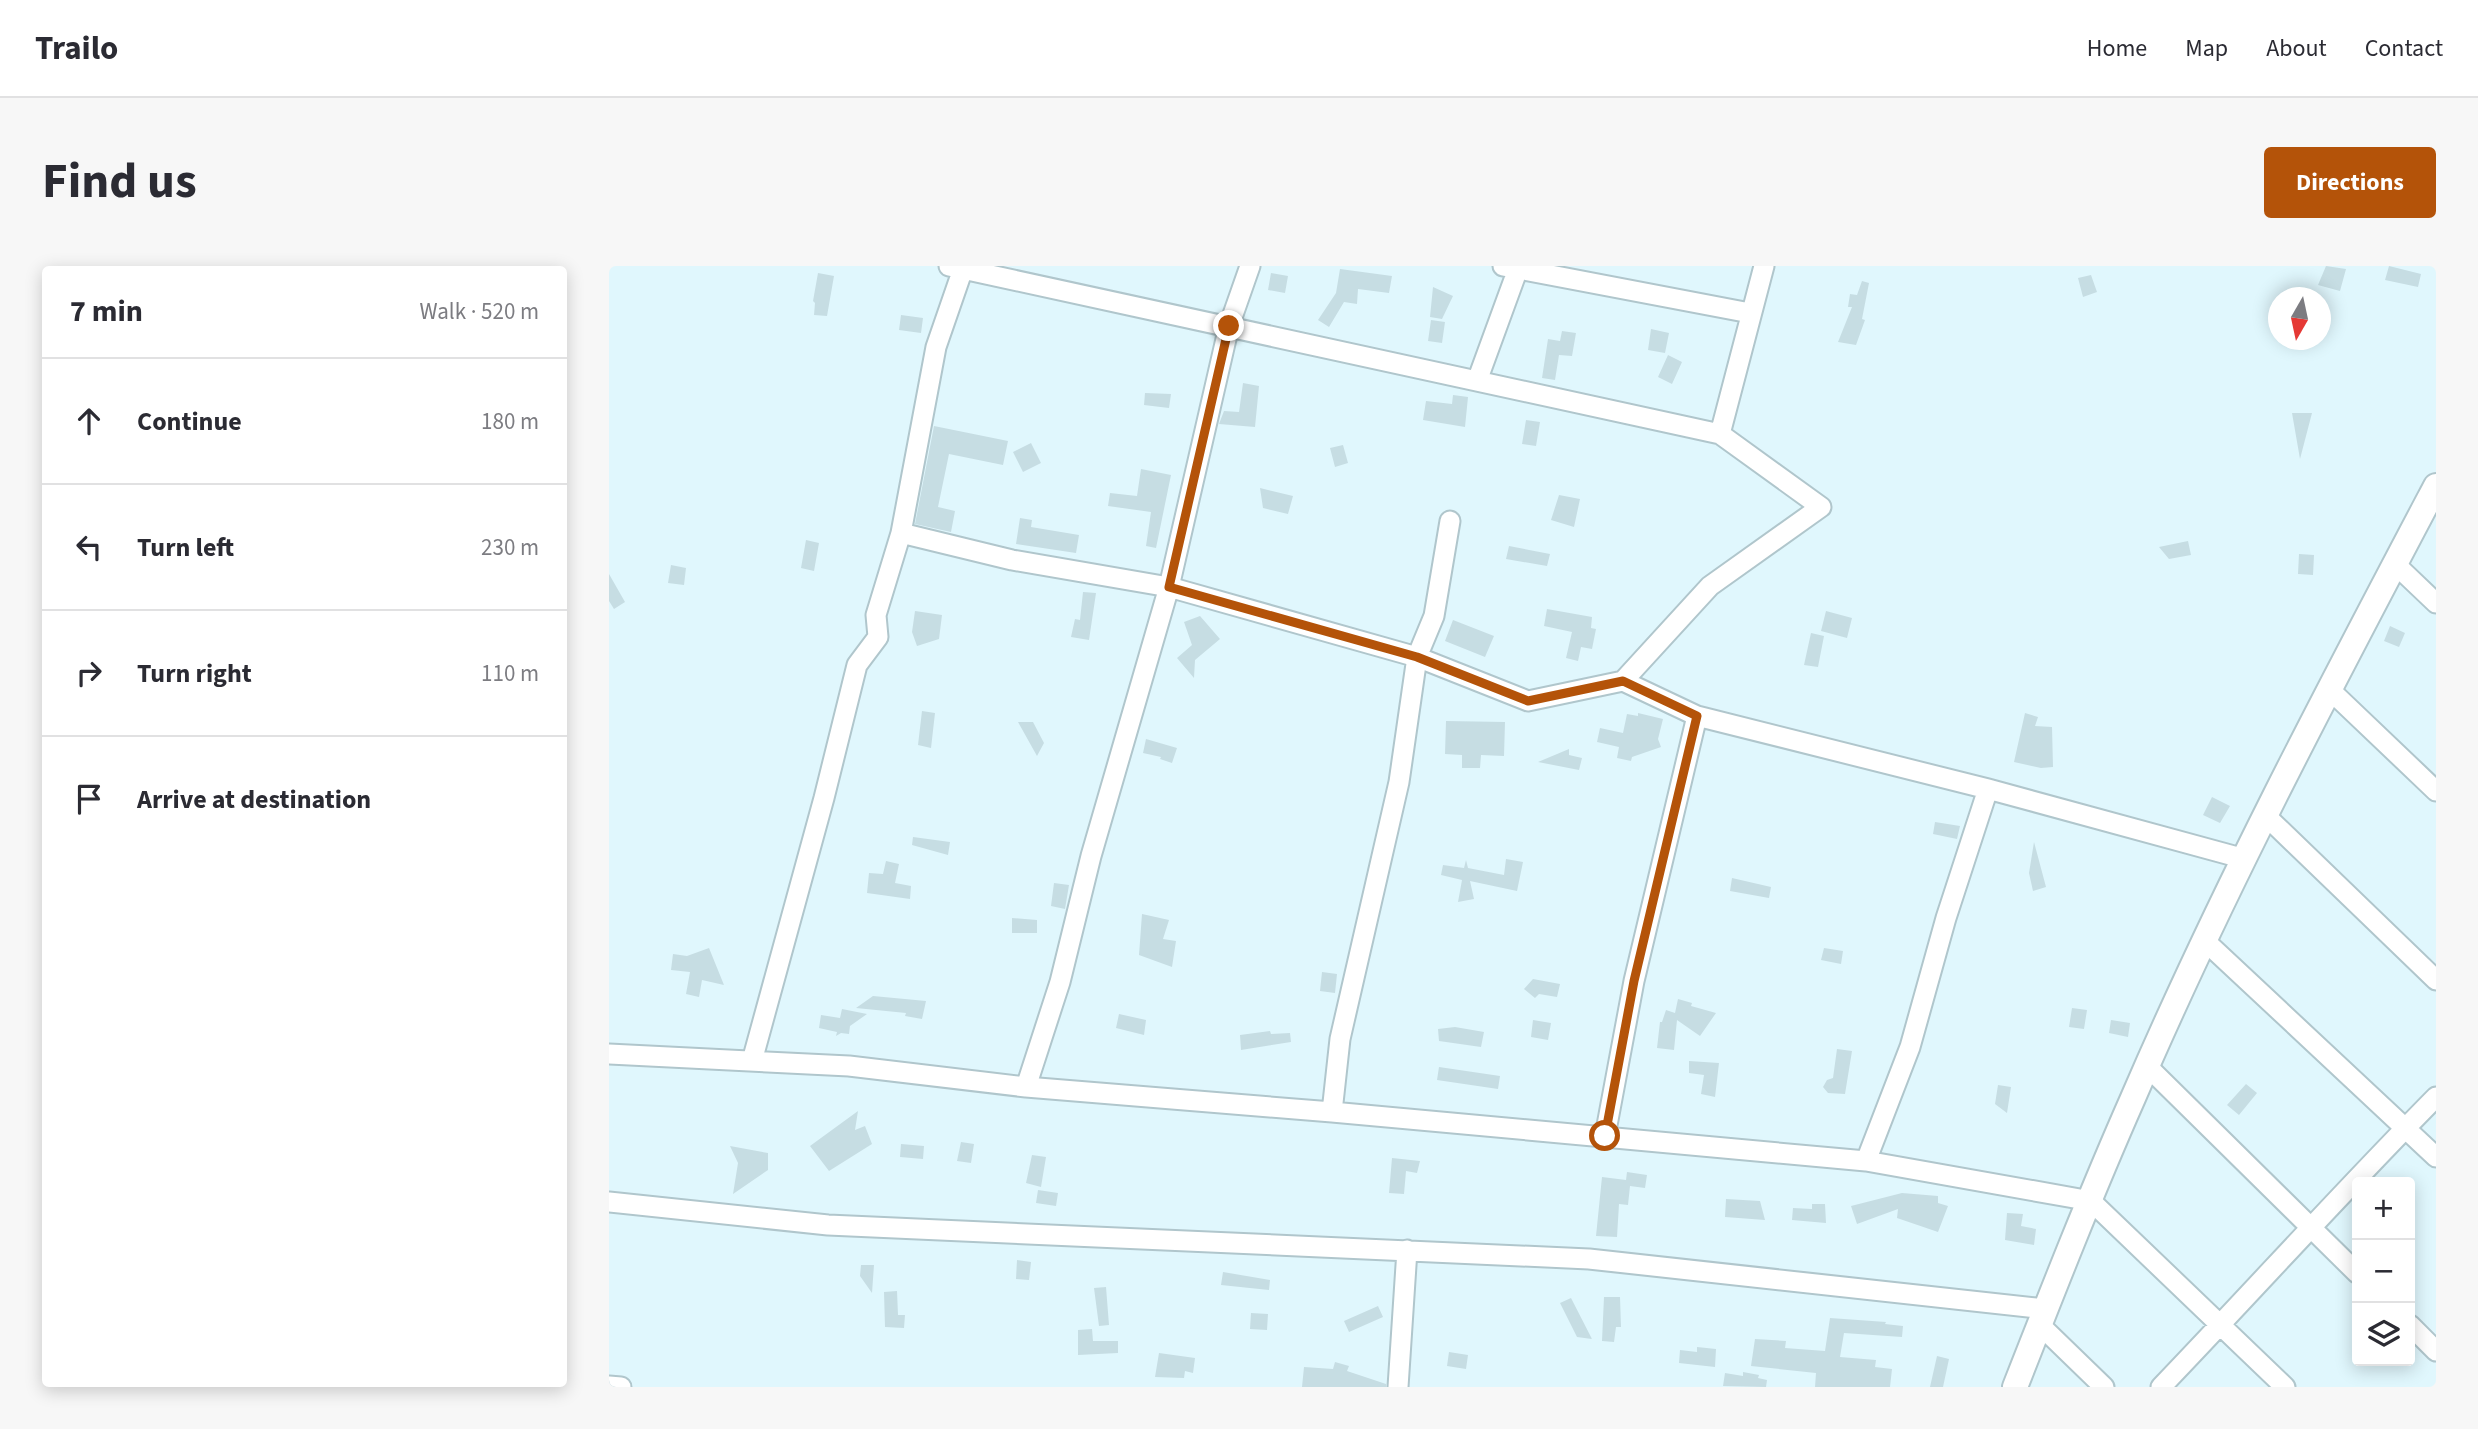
<!DOCTYPE html>
<meta charset="utf-8">
<style>
:root{--surface:#fff;--page:#f7f7f7;--text:#2b2b33;--muted:#7c7c81;--line:#e1e1e2;--accent:#b45309}
body{margin:0;font-family:"Source Sans 3",sans-serif;background:var(--page);color:var(--text)}
.controls{position:absolute;right:21px;bottom:21px;display:grid;overflow:hidden;border-radius:7px;box-shadow:0 4px 18px #0003}
.controls button{width:63px;height:63px;display:grid;place-items:center;padding:0;border:0;border-bottom:2px solid var(--line);background:var(--surface);color:var(--text);font:35px sans-serif}
.compass{position:absolute;left:1659px;top:21px;width:63px;height:63px;border-radius:50%;background:var(--surface);box-shadow:0 4px 18px #0003;rotate:189deg}
.stop{position:absolute;width:21px;height:21px;margin:-16px;border:5px solid #b45309;border-radius:50%;background:#fff}
.stop.end{background:#b45309;border-color:#fff;box-shadow:0 2px 7px #0008}
.list{margin:0;padding:0;list-style:none}
h2{display:flex;justify-content:space-between;align-items:center;height:91px;margin:0;padding:0 28px;font-size:30px}
h2 small{font-size:23px;font-weight:400;color:var(--muted)}
.list li{display:grid;grid-template-columns:46px 1fr auto;gap:21px;align-items:center;box-sizing:border-box;height:126px;padding:0 28px;border-top:2px solid var(--line)}
.list b{display:block;font-size:26px;white-space:nowrap}
.list em{font-size:23px;font-style:normal;color:var(--muted)}
.icon{flex:none;width:38px;height:38px;fill:none;stroke:currentColor;stroke-width:2;stroke-linecap:round;stroke-linejoin:round}
.map{position:relative;flex:none;width:1827px;height:1121px;overflow:hidden;border-radius:7px}
header{display:flex;align-items:center;gap:42px;box-sizing:border-box;height:98px;padding:0 35px;background:var(--surface);border-bottom:2px solid var(--line)}
header strong{font-size:33px}
nav{display:flex;gap:38px;margin-inline-start:auto;font-size:24px}
.intro{display:flex;align-items:center;justify-content:space-between;box-sizing:border-box;height:168px;padding:0 42px}
h1{margin:0;font-size:49px}
.button{padding:18px 32px;border-radius:7px;background:var(--accent);color:#fff;font-size:24px;font-weight:700}
main{display:flex;gap:42px;padding:0 42px}
aside{flex:1;background:var(--surface);border-radius:7px;box-shadow:0 4px 18px #0003}
.map>svg:first-child{display:block}
.building{fill:#c6dde3}
.lines{fill:none;stroke-linecap:round;stroke-linejoin:round}
.minor-casing{stroke:#b0c6cc;stroke-width:23}
.tertiary-casing{stroke:#b0c6cc;stroke-width:28}
.minor{stroke:#fff;stroke-width:19}
.tertiary{stroke:#fff;stroke-width:24}
.route{stroke:#b45309;stroke-width:9}
</style>
<header>
<strong>Trailo</strong>
<nav><a>Home</a><a>Map</a><a>About</a><a>Contact</a></nav>
</header>
<div class="intro"><h1>Find us</h1><a class="button">Directions</a></div>
<main>
<aside>
<h2>7 min<small>Walk · 520 m</small></h2>
<ul class="list">
<li><svg class="icon" aria-label="ahead" viewBox="0 0 24 24"><path d="M12 20V5M6 11l6-6 6 6"/></svg><div><b>Continue</b></div><em>180 m</em></li>
<li><svg class="icon" aria-label="left" viewBox="0 0 24 24"><path d="M17 20v-9H6M10 6l-5 5 5 5"/></svg><div><b>Turn left</b></div><em>230 m</em></li>
<li><svg class="icon" aria-label="right" viewBox="0 0 24 24"><path d="M7 20v-9h11M14 6l5 5-5 5"/></svg><div><b>Turn right</b></div><em>110 m</em></li>
<li><svg class="icon" aria-label="arrive" viewBox="0 0 24 24"><path d="M6 21V4h12l-3 4 3 4H6"/></svg><div><b>Arrive at destination</b></div></li>
</ul>
</aside>
<div class="map">
<svg width="1827" height="1121" viewBox="0 0 1827 1121">
<rect width="100%" height="100%" fill="#e0f7fd"/>
<path class="building" d="M1717,0L1737,3L1731,25L1709,19Z
M1780,0L1812,8L1809,21L1776,14Z
M731,3L783,10L780,27L749,23L748,38L735,36L720,61L709,54L727,27Z
M209,7L225,10L218,50L205,49L206,37L204,35Z
M662,7L679,10L676,27L659,24Z
M1482,9L1488,26L1474,31L1469,12Z
M1253,15L1260,17L1253,53L1256,54L1247,79L1229,76L1243,41H1239L1241,28L1248,29Z
M824,21L844,30L833,53L821,51Z
M292,49L314,52L312,67L290,64Z
M822,54L836,56L833,77L819,75Z
M1042,63L1060,67L1056,87L1039,84Z
M953,65L967,67L963,90L950,89L946,114L933,112L939,73L951,75Z
M1059,89L1073,96L1063,118L1049,111Z
M634,117L650,120L646,161L610,158L615,145L630,146Z
M536,127L562,128L560,142L535,139Z
M844,129L859,131L856,161L814,154L817,135L843,138Z
M1683,147H1703L1691,193Z
M917,154L931,156L927,180L913,178Z
M325,160L399,175L394,199L340,188L329,241L346,245L342,266L306,258Z
M422,177L432,197L414,206L404,186Z
M734,179L739,197L726,201L721,182Z
M532,203L562,209L547,282L537,280L542,246L499,240L501,227L528,230Z
M651,222L684,230L679,248L654,242Z
M950,229L971,233L965,261L942,254Z
M411,252L423,254L422,261L470,269L467,287L407,278Z
M197,274L210,277L205,305L192,302Z
M1579,275L1582,289L1560,293L1550,281Z
M900,280L941,288L938,300L897,293Z
M1690,288L1705,289L1704,309L1689,308Z
M62,299L77,302L75,319L59,317Z
M0,308L16,336L5,343L0,335Z
M474,326L487,327L480,374L462,371L466,353L471,354Z
M938,343L983,351L982,362L987,363L983,383L972,381L969,395L957,392L963,366L935,360Z
M306,345L333,349L330,373L308,380L303,366Z
M1217,345L1243,352L1238,372L1212,365Z
M591,350L611,373L586,394L585,412L568,392L583,379L575,356Z
M844,354L885,370L876,391L836,375Z
M1781,360L1796,367L1790,381L1775,375Z
M1202,367L1215,370L1209,401L1195,399Z
M313,445L326,447L322,482L309,479Z
M1029,447L1054,453L1049,473L1052,481L1023,491L1022,495L1008,492L1010,481L988,476L991,462L1014,467L1018,448L1029,450Z
M1416,447L1429,451L1426,460L1443,461L1444,501L1432,502L1405,496Z
M837,455L896,456L895,490L872,489L871,502H853V489L836,488Z
M409,456H424L435,477L428,490Z
M537,473L568,482L563,497L551,493L552,491L534,487Z
M960,483V489L973,492L970,504L929,496Z
M1603,531L1621,540L1611,557L1594,549Z
M1326,556L1351,560L1348,573L1324,568Z
M304,571L341,576L339,589L303,579Z
M1425,576L1437,621L1424,625L1420,607Z
M897,593L914,596L908,625L861,615L865,633L849,636L853,614L832,609L834,599L855,602L857,594L859,602L895,609Z
M277,595L290,598L286,617L302,620L301,633L258,627L260,607L274,608Z
M1123,612L1162,621L1160,632L1121,625Z
M445,617L460,619L456,643L442,640Z
M533,648L560,654L554,673L567,675L563,701L530,689Z
M403,652L428,654V667H403Z
M100,682L115,719L93,714L90,731L77,728L81,706L62,704L64,688L78,690Z
M1215,682L1234,685L1232,698L1212,694Z
M713,706L728,708L726,727L711,725Z
M924,713L951,718L948,731L930,728L926,732L915,723Z
M264,730L317,735L313,753L296,750L297,747L247,742Z
M1069,733L1083,737L1082,740L1107,747L1091,770L1068,754L1065,784L1048,782L1051,756H1053L1057,744L1066,747Z
M1463,742L1478,744L1475,763L1460,761Z
M233,743L258,748L241,760L240,768L232,767L227,770L228,766L210,762L212,749L231,752Z
M510,748L537,754L535,769L507,762Z
M924,754L942,757L939,774L922,771Z
M1502,754L1521,757L1519,771L1500,767Z
M846,761L875,766L872,781L830,775L829,763Z
M661,765L662,768L681,767L682,776L632,784L631,769Z
M1228,783L1243,785L1236,828L1219,827L1214,821L1218,814L1224,812Z
M1080,795L1110,797L1106,831L1092,828L1095,809L1080,807Z
M830,801L891,810L889,823L828,814Z
M1637,818L1648,827L1630,849L1618,839Z
M1389,819L1402,821L1398,847L1386,838Z
M249,845L246,864L256,860L263,878L220,905L201,880Z
M352,876L365,878L362,897L348,895Z
M292,878L315,880L314,893L291,891Z
M121,880L159,887V904L124,928L129,897Z
M423,889L437,891L432,921L417,917Z
M783,892L811,895L808,907L797,905L795,928L780,927Z
M1018,906L1038,909L1036,922L1021,920L1019,939L1010,938L1008,971L987,970L993,911L1017,914Z
M429,924L449,927L447,940L427,937Z
M1293,927L1329,930V937L1339,940L1329,966L1288,952L1289,943L1248,958L1242,940Z
M1117,933L1151,935L1156,954L1116,951Z
M1203,938H1216L1217,957L1183,954L1184,942L1203,943Z
M1398,947L1414,948L1412,960L1427,963L1425,979L1396,974Z
M408,994L422,996L420,1014L407,1013Z
M252,999H265L263,1027L251,1010Z
M614,1006L661,1014L660,1024L612,1019Z
M497,1021L500,1059L490,1060L485,1022Z
M288,1025L289,1049H296L295,1062L276,1061L275,1026Z
M995,1031H1011L1012,1061H1007L1005,1076L993,1075Z
M962,1032L983,1073L968,1071L951,1037Z
M769,1040L774,1051L740,1066L735,1055Z
M642,1047L659,1048L658,1064L641,1063Z
M1221,1052L1277,1056L1276,1058L1294,1060L1293,1071L1235,1067L1231,1091L1267,1094L1266,1101L1283,1103L1281,1121H1206L1207,1107L1142,1100L1146,1073L1177,1075L1176,1082L1216,1085Z
M483,1063L484,1075H509V1087L469,1089V1064Z
M1088,1081L1107,1083L1106,1101L1070,1097L1071,1084L1088,1086Z
M840,1086L859,1089L857,1103L838,1100Z
M550,1087L586,1092L584,1107L576,1105L575,1112L546,1111Z
M1328,1090L1340,1093L1334,1121H1321Z
M726,1096L740,1100L738,1105L777,1118V1121H693L695,1101L724,1103Z
M1134,1106L1150,1109L1149,1112L1158,1114L1157,1121L1114,1120L1116,1107L1134,1110Z"/>
<g class="lines">
<g class="minor-casing">
<path id="minor" d="M340,0L1111,168
M894,0L1141,47
M868,115L910,0
M292,267L403,294L560,321L808,391L919,435L1014,415L1088,450L1379,523L1636,593
M1786,298L1827,337
M1014,415L1101,320L1212,241L1111,168L1155,0
M1720,423L1827,525
M1657,550L1827,714
M1596,675L1827,891
M0,788L240,800L417,821L723,846L1257,895L1482,935L1676,1121
M143,795L215,532L248,399L269,371L267,349L292,267L327,81L355,0
M1538,800L1748,1007
M417,821L451,716L482,590L560,321L620,60L641,0
M723,846L731,773L790,516L808,391L825,350L841,255
M996,870L1025,715L1088,450
M1257,895L1301,781L1337,652L1379,523
M0,936L219,959L980,993L1436,1043
M1430,1058L1495,1121
M1801,1059L1827,1085
M0,1120L12,1121
M789,1121L798,984
M1552,1121C1644,1025 1733,926 1827,831"/>
</g>
<g class="tertiary-casing">
<path id="tertiary" d="M1406,1121C1444,1024 1482,927 1524,832C1614,623 1721,421 1827,220"/>
</g>
<use href="#minor" class="minor"/>
<use href="#tertiary" class="tertiary"/>
</g>
<g class="lines">
<path class="route" d="M620,60L560,321L808,391L919,435L1014,415L1088,450L1025,715L996,870"/>
</g>
</svg>
<div class="controls">
<button>+</button>
<button>−</button>
<button><svg class="icon" aria-label="layers" viewBox="0 0 24 24"><path d="M12 4l9 5-9 5-9-5zM3 14l9 5 9-5"/></svg></button>
</div>
<svg class="compass" viewBox="-18 -18 36 36"><path d="M0-13l5 13h-10z" fill="#e53935"/><path d="M0 13l5-13h-10z" fill="#7c7c81"/></svg>
<div class="stop" style="left:996px;top:870px"></div>
<div class="stop end" style="left:620px;top:60px"></div>
</div>
</main>
